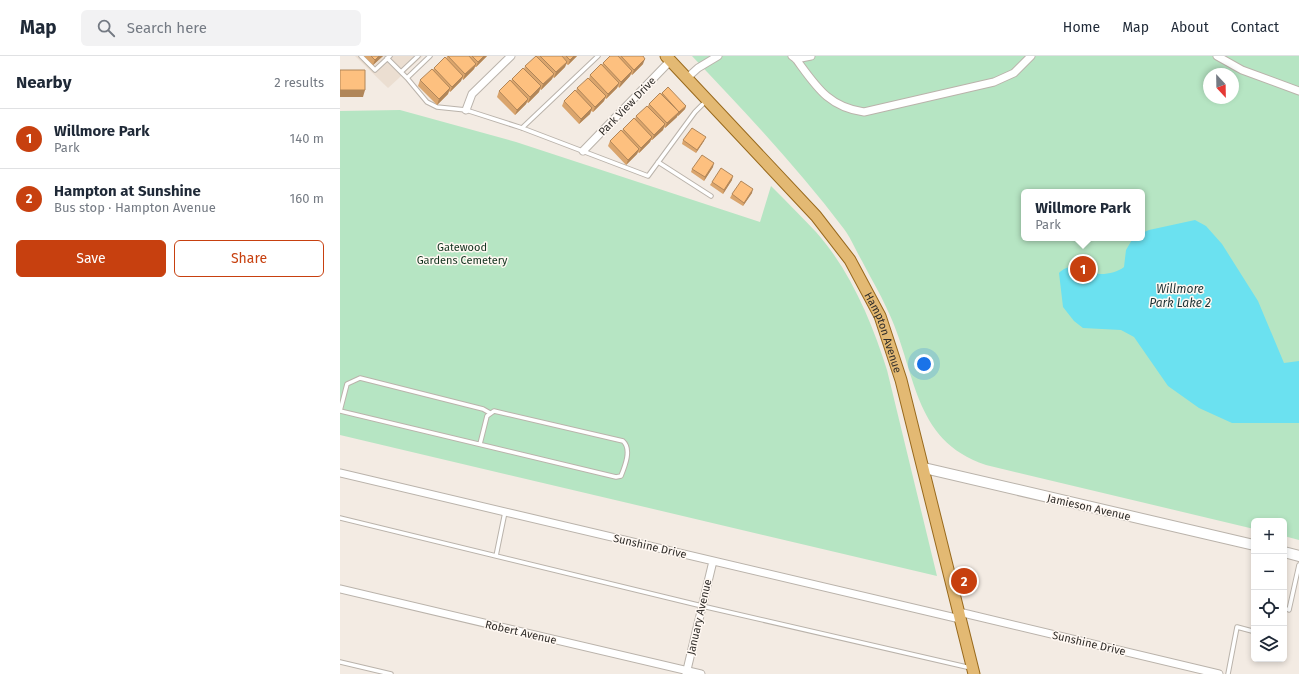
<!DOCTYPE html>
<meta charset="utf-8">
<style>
:root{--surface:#fff;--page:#f2f2f3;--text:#1f2937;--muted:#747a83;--line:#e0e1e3;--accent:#c7400f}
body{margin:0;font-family:"Fira Sans",sans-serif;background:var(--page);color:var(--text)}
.controls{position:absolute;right:12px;bottom:12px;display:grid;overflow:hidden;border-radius:6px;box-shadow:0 2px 6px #0003}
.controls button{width:36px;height:36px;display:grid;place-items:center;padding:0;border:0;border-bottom:1px solid var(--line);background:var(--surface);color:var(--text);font:20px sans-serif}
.compass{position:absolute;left:863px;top:12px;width:36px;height:36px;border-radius:50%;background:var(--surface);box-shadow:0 2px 6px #0003;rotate:158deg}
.you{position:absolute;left:584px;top:308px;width:14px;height:14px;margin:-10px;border:3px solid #fff;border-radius:50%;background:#1a73e8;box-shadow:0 0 0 6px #1a73e833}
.badge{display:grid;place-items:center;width:26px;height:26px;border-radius:50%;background:var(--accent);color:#fff;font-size:13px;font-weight:700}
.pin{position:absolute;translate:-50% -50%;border:2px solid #fff;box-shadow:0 1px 4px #0006}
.popup{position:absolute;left:681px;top:133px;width:124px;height:52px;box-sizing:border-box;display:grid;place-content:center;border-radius:6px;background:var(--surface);filter:drop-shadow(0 1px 3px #0005);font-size:13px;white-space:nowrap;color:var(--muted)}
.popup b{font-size:15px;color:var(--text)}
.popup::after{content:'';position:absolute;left:50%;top:100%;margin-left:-8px;border:8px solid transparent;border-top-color:var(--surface)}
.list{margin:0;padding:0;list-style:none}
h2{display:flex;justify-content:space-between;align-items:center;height:52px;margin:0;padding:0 16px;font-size:17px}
h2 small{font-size:13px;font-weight:400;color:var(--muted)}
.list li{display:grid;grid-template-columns:26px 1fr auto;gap:12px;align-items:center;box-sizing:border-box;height:60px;padding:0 16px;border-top:1px solid var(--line)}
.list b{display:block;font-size:15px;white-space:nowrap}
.list p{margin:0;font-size:13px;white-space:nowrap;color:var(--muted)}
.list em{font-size:13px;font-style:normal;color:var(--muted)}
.actions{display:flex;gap:8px;padding:12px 16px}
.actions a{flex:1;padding:9px 0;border:1px solid var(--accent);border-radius:6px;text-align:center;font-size:14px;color:var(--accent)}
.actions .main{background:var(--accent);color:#fff}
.icon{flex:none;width:22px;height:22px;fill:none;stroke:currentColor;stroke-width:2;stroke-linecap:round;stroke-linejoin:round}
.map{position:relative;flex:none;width:959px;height:618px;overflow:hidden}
header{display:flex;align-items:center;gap:24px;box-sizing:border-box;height:56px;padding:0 20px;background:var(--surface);border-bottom:1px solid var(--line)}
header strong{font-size:19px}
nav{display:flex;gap:22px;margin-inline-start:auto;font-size:14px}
.search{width:280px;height:36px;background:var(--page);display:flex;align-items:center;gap:10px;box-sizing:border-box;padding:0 14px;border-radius:6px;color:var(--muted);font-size:15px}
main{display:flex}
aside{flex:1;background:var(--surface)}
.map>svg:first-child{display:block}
.built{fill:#ebded1}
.green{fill:#b6e5c3;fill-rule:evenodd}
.water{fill:#6be1f0}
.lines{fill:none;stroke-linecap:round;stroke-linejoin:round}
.service-casing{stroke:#bab3ab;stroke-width:5.5}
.minor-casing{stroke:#bab3ab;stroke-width:9}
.secondary-casing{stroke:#bab3ab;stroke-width:12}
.primary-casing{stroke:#98691c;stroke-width:13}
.service{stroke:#fff;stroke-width:3.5}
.minor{stroke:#fff;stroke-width:7}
.secondary{stroke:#fff;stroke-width:10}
.primary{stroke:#e3b973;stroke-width:11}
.wall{fill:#daa56d}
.shaded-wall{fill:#b18659}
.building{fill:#fdc07f;stroke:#b18659}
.labels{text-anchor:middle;stroke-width:3;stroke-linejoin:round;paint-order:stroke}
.street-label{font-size:11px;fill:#302d2a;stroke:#fff8f2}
.park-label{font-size:11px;fill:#11321d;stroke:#fff8f2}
.water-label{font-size:12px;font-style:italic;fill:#1d3235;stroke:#fff8f2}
</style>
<header>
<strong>Map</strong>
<div class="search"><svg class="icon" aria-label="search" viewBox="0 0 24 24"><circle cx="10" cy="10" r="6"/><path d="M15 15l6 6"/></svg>Search here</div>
<nav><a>Home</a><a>Map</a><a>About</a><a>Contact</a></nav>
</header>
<main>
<aside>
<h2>Nearby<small>2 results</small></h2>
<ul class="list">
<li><span class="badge">1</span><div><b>Willmore Park</b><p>Park</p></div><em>140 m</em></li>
<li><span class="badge">2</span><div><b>Hampton at Sunshine</b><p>Bus stop · Hampton Avenue</p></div><em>160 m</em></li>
</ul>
<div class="actions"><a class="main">Save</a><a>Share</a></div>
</aside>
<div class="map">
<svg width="959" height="618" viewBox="0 0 959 618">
<rect width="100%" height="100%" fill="#f3ebe3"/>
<path class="built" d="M15,0H83L48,32Z"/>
<path class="green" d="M352,0H959V484L944,480V465H914V473L646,409C571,384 577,314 547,253C540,237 530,221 522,205C516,195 511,182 504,173C458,112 405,56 352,0ZM869,18H893V42H869ZM684,136H802V182H684Z
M60,54L176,86L420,166L431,130C446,145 461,160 476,176C510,214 532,266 547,314L597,520L0,379V55Z"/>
<path class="water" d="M855,164L866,170L882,188L918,245L944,307L959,305V367H892L859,352L828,330L794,281L781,274L743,272L734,265L723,251L719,217C723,213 727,211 733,211C737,211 741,214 745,215C757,220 774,219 784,211L786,194L793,182H802V177L809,174Z"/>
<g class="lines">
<g class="service-casing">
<path id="service" d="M21,0L35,14L50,0
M47,2L67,22L87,46L97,51L126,54L182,72L308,120L355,56L366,45
M61,16L78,0
M67,22L90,0
M182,72L258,0
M318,106L371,140
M0,355L276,421L281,420C285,410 292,393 283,385L154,355L147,360L140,388
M0,355L7,328L20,322L143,353L150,357
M0,462L362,550L631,612
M156,500L165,456
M944,552L949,554L959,509
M0,606L51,618
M888,618L897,571L912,575"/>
</g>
<g class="minor-casing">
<path id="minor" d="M452,0L456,3C476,30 488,51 524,56L654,26L674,17L691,0
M877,0L902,14L959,35
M456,3L471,0
M347,22L358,12L378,0
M126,54L132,38L171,0
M243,95L331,4
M0,417L620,563
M0,533L361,618
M619,556L879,618
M346,618L373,505"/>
</g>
<g class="secondary-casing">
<path id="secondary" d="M584,412L914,489
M944,496L959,500"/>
</g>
<g class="primary-casing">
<g id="primary">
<path id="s1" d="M326,0L476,160L510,204L540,260L561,324L634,618"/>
</g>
</g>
<use href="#service" class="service"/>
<use href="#minor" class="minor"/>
<use href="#secondary" class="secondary"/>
<use href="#primary" class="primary"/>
</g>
<path class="wall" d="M24,0H43L33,9Z
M107,0H147L136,11H135L134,13L123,24L122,22L121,25L110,36L109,35L108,38L97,49L78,30L80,24L93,14L94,12L106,3Z
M197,0H237L228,9L226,8L225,11L214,22L213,21L212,23L201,34L200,33L199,36L188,47L187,46L186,48L175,59L157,41L159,35L171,25L172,23L184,13L185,10Z
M270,0H303V8L292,19L291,18L290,20L279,32L278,30L277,32L266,43L265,42L264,45L253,56L251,55L250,58L239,68L222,50L224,45L236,35L237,32L249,23L250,19L262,9L263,7Z
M322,37L346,50L345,53L338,60L337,59V61L325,72L324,71L323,74L312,84H311L310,86L299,97L298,96L297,98L286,109L268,90L270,85L282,75L283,73L295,63L296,60L308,50L309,48Z
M343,84L364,85L356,97L342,88Z
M373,111L364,125L351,116L352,113Z
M392,124L383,138L370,129L372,126Z
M412,137L403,150L390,142L392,138Z"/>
<path class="shaded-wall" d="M39,0H43L33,9L35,4Z
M144,0H147L136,11L138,6Z
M234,0H237L228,9L230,4Z
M305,3L303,8L292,19L294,14Z
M227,6L225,11L214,22L216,16Z
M136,8L134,13L123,24L125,18Z
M292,15L290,20L279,32L281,26Z
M214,18L212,23L201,34L203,28Z
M123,20L121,25L110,36L112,31Z
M279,27L277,32L266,43L268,38Z
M201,30L199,36L188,47L190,41Z
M110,32L108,38L97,49L99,43Z
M0,34H25L23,41H0Z
M266,40L264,45L253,56L255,51Z
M188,43L186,48L175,59L177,54Z
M346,50L345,53L338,60L339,56Z
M252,52L250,58L239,68L241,63Z
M339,56L337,61L325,72L327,67Z
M325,68L323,74L312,84L314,79Z
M312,81L310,86L299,97L301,92Z
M366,81L364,85L356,97L357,94Z
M299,93L297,98L286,109L288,104Z
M374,107L373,111L364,125L365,121Z
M393,120L392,124L383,138L384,134Z
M413,133L412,137L403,150L404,147Z"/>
<path class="building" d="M31,0H39L35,4Z
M108,0H129L136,8L125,18Z
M132,0H144L138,6Z
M196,0L214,18L203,28L185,10Z
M200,0H222L227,6L216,16Z
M226,0H234L230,4Z
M270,0H278L292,15L281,26L263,7Z
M281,0H303L305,3L294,14Z
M105,1L123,20L112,31L94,12Z
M261,8L279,27L268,38L250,19Z
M183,12L201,30L190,41L172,23Z
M92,13L110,32L99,43L80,24Z
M0,14H25V34H0Z
M248,22L266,40L255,51L237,32Z
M170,24L188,43L177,54L159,35Z
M328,31L346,50L339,56L322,37Z
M235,34L252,52L241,63L224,45Z
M320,37L339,56L327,67L309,48Z
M307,50L325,68L314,79L296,60Z
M294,62L312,81L301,92L283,73Z
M352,72L366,81L357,94L343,84Z
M281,74L299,93L288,104L270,85Z
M362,99L374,107L365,121L352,113Z
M381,112L393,120L384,134L372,126Z
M401,125L413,133L404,147L392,138Z"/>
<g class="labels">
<g class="street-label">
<text transform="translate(287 50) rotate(-46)" y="4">Park View Drive</text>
<text dy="4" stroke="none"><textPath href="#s1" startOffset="355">Hampton Avenue</textPath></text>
<text transform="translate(749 451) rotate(13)" y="4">Jamieson Avenue</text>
<text transform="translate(310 490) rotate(13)" y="4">Sunshine Drive</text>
<text transform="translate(359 561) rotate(-77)" y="4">January Avenue</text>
<text transform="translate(181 576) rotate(13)" y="4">Robert Avenue</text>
<text transform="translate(749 587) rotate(13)" y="4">Sunshine Drive</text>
</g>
<g class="park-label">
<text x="122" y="195">Gatewood<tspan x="122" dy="13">Gardens Cemetery</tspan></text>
</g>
<g class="water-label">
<text x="840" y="237">Willmore<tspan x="840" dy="14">Park Lake 2</tspan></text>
</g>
</g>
</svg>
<div class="controls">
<button>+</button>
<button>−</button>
<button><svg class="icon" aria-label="locate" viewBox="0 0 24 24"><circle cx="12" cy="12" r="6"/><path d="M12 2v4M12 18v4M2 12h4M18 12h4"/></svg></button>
<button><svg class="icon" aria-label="layers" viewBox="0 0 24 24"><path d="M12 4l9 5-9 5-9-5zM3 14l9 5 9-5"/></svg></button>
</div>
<svg class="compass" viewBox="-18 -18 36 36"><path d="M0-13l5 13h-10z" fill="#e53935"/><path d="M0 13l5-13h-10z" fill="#747a83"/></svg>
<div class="you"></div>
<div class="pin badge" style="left:743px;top:213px">1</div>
<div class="popup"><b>Willmore Park</b>Park</div>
<div class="pin badge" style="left:624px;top:525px">2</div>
</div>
</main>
